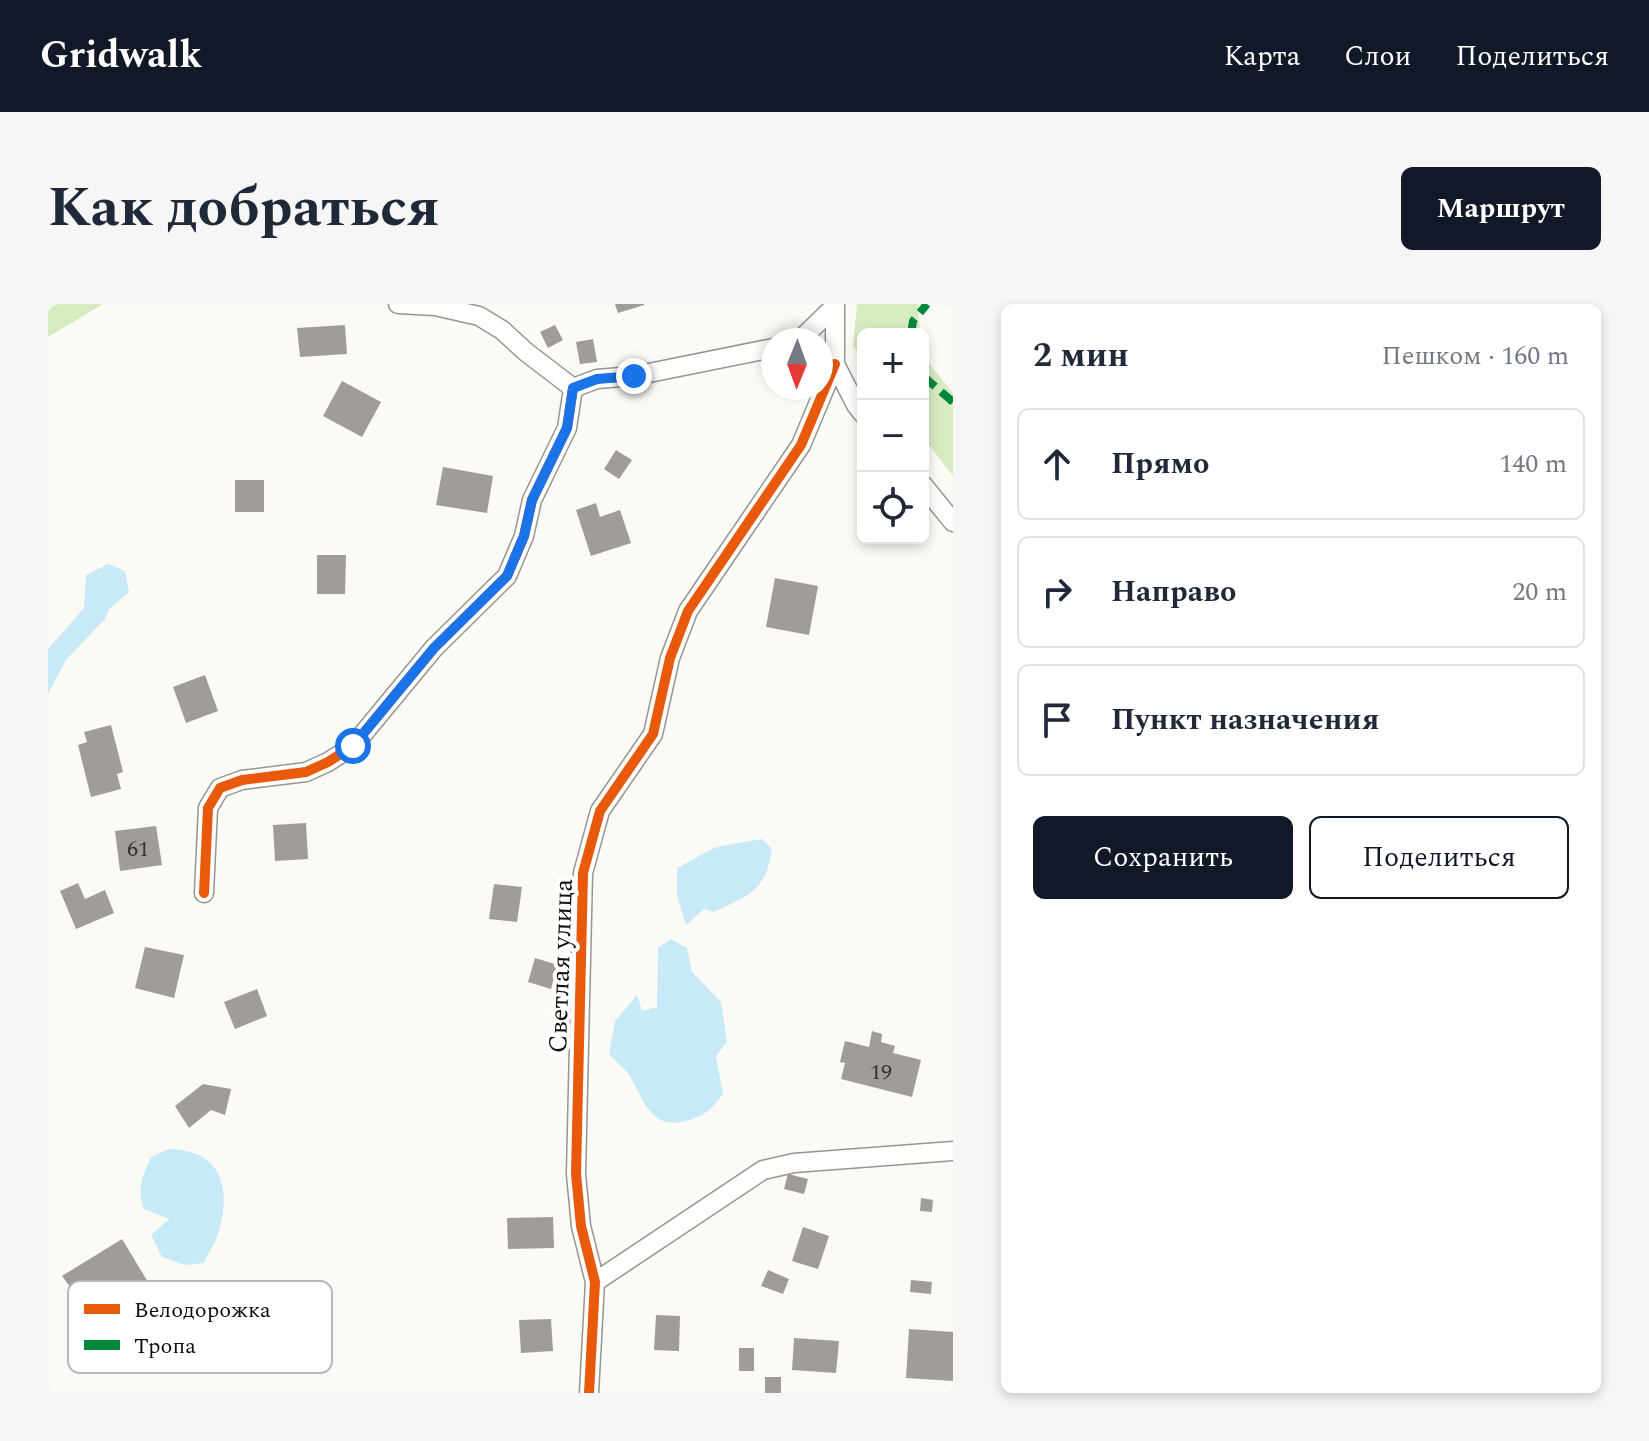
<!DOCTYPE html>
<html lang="ru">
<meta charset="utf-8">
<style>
:root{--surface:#fff;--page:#f6f6f7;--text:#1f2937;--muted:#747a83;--line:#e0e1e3;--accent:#111827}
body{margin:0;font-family:Spectral,serif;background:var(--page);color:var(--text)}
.controls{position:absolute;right:24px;top:24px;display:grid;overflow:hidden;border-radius:12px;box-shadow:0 4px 12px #0003}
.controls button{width:72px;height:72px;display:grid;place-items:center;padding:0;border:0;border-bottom:2px solid var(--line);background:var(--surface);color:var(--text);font:40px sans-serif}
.compass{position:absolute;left:713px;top:24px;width:72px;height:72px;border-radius:50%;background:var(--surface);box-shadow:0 4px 12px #0003;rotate:181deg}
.stop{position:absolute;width:24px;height:24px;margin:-18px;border:6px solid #1a73e8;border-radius:50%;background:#fff}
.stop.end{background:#1a73e8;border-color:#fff;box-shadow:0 2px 8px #0008}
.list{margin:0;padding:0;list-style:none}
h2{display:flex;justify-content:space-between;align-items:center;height:104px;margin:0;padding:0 32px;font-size:34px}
h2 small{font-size:26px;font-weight:400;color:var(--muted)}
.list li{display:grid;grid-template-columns:52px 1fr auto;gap:24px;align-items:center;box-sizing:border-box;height:112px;margin:0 16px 16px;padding:0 16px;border:2px solid var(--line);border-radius:12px}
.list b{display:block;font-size:30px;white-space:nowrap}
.list em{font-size:26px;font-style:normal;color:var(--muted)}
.actions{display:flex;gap:16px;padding:24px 32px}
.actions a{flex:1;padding:18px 0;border:2px solid var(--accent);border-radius:12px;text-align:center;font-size:28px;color:var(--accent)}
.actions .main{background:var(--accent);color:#fff}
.icon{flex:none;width:44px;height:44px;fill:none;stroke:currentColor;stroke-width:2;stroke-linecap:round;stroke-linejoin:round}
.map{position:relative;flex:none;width:905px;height:1089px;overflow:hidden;border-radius:12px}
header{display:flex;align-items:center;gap:48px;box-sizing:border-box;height:112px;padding:0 40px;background:var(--accent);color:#fff}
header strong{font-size:38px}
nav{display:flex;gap:44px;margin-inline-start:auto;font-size:28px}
.intro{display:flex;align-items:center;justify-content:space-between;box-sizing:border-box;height:192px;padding:0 48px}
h1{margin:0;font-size:56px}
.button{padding:20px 36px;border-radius:12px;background:var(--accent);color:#fff;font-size:28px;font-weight:700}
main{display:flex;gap:48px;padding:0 48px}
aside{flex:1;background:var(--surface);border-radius:12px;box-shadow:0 4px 12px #0003}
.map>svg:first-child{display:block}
.forest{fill:#d7ebc0}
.water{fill:#c8e9f8}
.building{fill:#9f9c99}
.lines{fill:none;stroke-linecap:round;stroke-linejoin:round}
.street-casing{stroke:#969592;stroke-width:21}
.street{stroke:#fffefd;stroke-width:18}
.quiet{stroke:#00873e;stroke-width:8;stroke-dasharray:16 8;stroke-linecap:butt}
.cycleway-casing{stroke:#fff;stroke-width:15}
.cycleway{stroke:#e8590c;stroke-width:10}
.route{stroke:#1a73e8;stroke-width:10}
.labels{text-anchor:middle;stroke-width:8;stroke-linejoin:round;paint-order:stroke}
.number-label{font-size:22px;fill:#333232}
.street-label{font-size:26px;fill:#0f0f0f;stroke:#fff}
.key{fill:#fff;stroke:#b7b7b7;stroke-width:2}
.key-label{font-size:22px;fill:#0f0f0f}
</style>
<header>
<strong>Gridwalk</strong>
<nav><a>Карта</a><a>Слои</a><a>Поделиться</a></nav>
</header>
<div class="intro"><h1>Как добраться</h1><a class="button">Маршрут</a></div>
<main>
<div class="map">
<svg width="905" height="1089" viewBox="0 0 905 1089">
<rect width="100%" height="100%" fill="#fcfaf4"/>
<path class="forest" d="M0,0H55L0,33Z
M809,0H870L872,30H815V55L805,42Z
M875,52L905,89V172L875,133Z"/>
<path class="water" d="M60,260L77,267L81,288L61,305L57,315L18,356L0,390V345L36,304L38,271Z
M714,535L724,545C718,587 701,592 665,608L656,605L638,621L629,592V564L668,543Z
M623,635L639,644L644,668L673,698L679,738L668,752L675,790C662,806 660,810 641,816C601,829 596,793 579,768C574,762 566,756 561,750L567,717L589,691L594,707L609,703L610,644Z
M121,845C174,846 184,884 170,930C167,940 160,949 156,959L137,961L114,953L103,931L121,915L96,905C88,885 95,871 103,853Z"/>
<path class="building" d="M567,0H596V1L570,9Z
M297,21L299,50L252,53L249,24Z
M507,21L515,36L500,44L492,28Z
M545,35L549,58L532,60L528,38Z
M294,77L333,98L314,133L275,112Z
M568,146L584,156L571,175L556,165Z
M395,163L445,172L439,209L388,201Z
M187,176H216V208H187Z
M548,199L552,213L572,206L583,239L543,252L528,206Z
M269,251H298L297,290H269Z
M727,274L770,282L761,331L718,323Z
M157,371L170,407L138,419L125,383Z
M63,421L75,468L69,470L73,485L43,493L30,441L39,438L36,428Z
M258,519L260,555L227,557L225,521Z
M108,522L114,561L72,567L67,527Z
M30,579L37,595L57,586L66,609L28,625L12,587Z
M446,580L474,583L469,618L441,615Z
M97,643L136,651L126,694L87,684Z
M487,654L510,661L503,685L480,678Z
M209,685L219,712L187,725L176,698Z
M824,727L834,730L833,738L847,742L845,749L873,756L864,793L793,775L797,759L792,758L797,737L821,743Z
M155,780L183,785L177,811L163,806L141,824L127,802Z
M740,870L760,875L756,890L736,885Z
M873,894L885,896L884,908L872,907Z
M505,913L506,944L460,945L459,914Z
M755,923L781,932L770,965L744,957Z
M74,935L103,983L76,1001L69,988L50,995L38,979L25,987L14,972Z
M720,966L741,975L735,990L713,982Z
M863,976L884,978L883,990L862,988Z
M608,1011L632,1012L631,1047L606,1046Z
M503,1015L505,1047L473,1049L471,1016Z
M861,1025L905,1028V1077L858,1074Z
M746,1034L791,1037L788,1069L744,1066Z
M691,1044H706V1067H691Z
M717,1073H733V1089H717Z"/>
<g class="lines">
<g class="street-casing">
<path id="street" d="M350,0L387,2L431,12L454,26L478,48L525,84
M787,0V60L808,101L815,110
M752,36L787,2
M525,84L549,75L586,72L725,44
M875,181L905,218
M156,589L160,504L172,484L194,476L258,468L280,458L305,442L386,344L459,272L476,232L484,196L519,124L525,84
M547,978L715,866L746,859L905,847
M541,1089L547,978L533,922L528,870L535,569L552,507L605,430L622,354L640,307L753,141L787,60"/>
</g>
<use href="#street" class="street"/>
<path class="quiet" d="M863,30L865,17L879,0
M875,72L905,98"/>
<g class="cycleway-casing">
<path id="cycleway" d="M156,589L160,504L172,484L194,476L258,468L280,458L305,442L386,344L459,272L476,232L484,196L519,124L525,84
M541,1089L547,978L533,922L528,870L535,569L552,507L605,430L622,354L640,307L753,141L787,60"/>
</g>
<use href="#cycleway" class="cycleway"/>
</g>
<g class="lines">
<path class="route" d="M305,442L386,344L459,272L476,232L484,196L519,124L525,84L549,75L586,72"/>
</g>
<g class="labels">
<g class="number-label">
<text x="90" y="552">61</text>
<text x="833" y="775">19</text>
</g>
<g class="street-label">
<text transform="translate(512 662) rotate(-88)" y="9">Светлая улица</text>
</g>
</g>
<rect x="20" y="977" width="264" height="92" rx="12" class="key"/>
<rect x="36" y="1000" width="36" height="10" fill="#e8590c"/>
<rect x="36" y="1036" width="36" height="10" fill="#00873e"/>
<g class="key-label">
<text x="86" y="1013">Велодорожка</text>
<text x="86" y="1049">Тропа</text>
</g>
</svg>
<div class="controls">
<button>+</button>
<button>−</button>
<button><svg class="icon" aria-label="locate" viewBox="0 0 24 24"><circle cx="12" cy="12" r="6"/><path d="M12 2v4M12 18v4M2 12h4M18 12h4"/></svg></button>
</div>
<svg class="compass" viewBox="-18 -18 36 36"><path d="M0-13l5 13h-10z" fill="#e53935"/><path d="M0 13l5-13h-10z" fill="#747a83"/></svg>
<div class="stop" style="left:305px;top:442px"></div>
<div class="stop end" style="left:586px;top:72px"></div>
</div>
<aside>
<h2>2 мин<small>Пешком · 160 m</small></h2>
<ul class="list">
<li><svg class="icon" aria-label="ahead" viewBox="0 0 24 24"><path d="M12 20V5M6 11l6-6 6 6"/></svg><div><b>Прямо</b></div><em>140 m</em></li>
<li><svg class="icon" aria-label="right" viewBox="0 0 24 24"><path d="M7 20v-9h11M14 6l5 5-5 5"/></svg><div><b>Направо</b></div><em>20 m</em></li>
<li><svg class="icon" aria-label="arrive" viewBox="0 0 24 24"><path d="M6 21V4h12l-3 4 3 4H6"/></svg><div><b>Пункт назначения</b></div></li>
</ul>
<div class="actions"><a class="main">Сохранить</a><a>Поделиться</a></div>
</aside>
</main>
